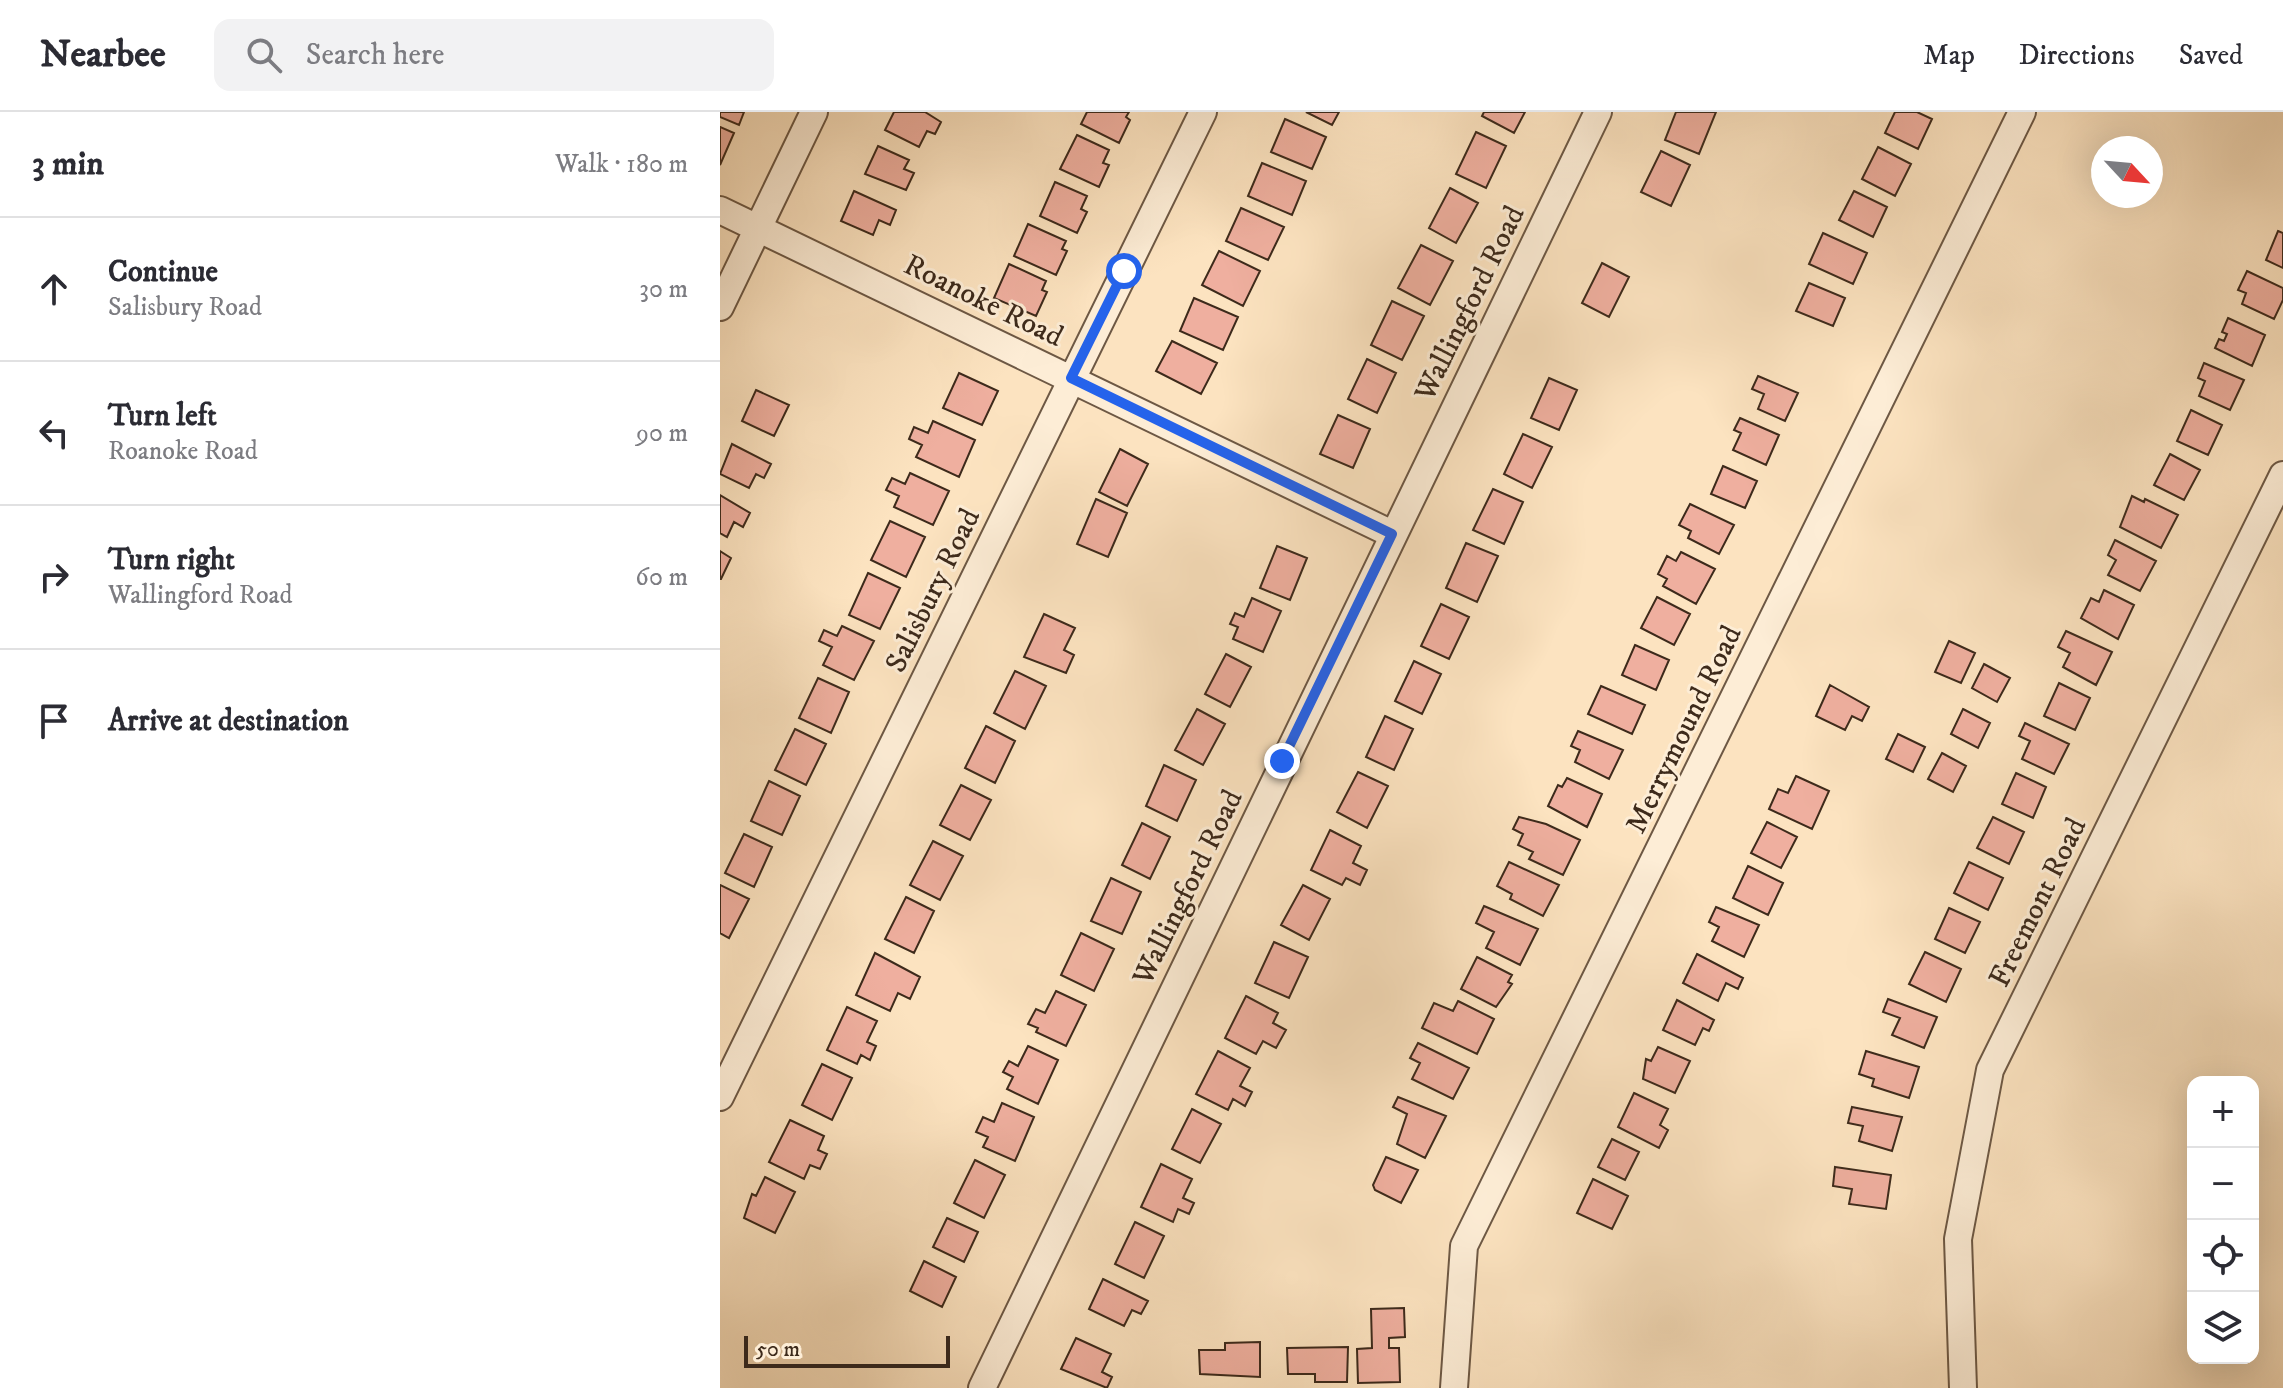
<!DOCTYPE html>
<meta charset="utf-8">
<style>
:root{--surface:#fff;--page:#f2f2f3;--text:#2b2b33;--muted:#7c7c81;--line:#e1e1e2}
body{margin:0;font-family:"IM FELL DW Pica",serif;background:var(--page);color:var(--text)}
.controls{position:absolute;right:24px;bottom:24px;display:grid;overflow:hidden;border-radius:16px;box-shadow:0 8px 32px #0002}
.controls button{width:72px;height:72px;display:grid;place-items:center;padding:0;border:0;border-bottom:2px solid var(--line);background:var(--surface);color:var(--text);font:40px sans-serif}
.compass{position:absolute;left:1371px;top:24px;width:72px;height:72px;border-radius:50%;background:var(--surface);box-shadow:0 8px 32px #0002;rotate:116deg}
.scale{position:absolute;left:24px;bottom:20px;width:206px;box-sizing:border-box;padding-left:8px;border:4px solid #3d2a1b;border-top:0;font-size:22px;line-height:28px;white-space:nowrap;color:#3d2a1b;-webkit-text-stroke:6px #fdedd6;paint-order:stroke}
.stop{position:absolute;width:24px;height:24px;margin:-18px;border:6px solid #2563eb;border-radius:50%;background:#fff}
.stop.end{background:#2563eb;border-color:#fff;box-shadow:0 2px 8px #0008}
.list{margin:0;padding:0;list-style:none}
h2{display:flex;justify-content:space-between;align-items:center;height:104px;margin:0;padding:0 32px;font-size:34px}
h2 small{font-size:26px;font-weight:400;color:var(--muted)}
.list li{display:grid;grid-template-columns:52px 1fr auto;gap:24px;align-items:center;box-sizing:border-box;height:144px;padding:0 32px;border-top:2px solid var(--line)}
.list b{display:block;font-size:30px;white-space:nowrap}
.list p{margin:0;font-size:26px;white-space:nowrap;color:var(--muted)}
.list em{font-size:26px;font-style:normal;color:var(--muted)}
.icon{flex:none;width:44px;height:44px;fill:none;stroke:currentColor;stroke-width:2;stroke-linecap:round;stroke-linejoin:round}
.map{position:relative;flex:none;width:1563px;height:1276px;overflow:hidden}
header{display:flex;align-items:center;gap:48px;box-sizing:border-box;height:112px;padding:0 40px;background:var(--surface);border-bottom:2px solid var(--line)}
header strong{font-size:38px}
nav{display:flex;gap:44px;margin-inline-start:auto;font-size:28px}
.search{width:560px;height:72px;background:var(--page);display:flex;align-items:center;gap:20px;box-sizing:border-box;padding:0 28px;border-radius:16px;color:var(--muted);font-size:30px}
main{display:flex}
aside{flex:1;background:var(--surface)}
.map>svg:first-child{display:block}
.building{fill:#efaf9f;stroke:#3d2a1b;stroke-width:2}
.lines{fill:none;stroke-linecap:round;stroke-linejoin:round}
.street-casing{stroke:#6d5844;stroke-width:30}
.street{stroke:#fdedd6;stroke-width:26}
.route{stroke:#2563eb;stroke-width:10}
.labels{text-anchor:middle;stroke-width:6;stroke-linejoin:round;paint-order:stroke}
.street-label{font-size:30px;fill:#3d2a1b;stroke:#fdedd6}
</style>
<header>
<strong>Nearbee</strong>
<div class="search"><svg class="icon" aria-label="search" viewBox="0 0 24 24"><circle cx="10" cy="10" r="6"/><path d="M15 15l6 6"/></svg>Search here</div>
<nav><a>Map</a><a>Directions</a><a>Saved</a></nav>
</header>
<main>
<aside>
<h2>3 min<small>Walk · 180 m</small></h2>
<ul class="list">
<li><svg class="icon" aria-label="ahead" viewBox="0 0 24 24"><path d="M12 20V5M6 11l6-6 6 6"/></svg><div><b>Continue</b><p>Salisbury Road</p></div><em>30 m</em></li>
<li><svg class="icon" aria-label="left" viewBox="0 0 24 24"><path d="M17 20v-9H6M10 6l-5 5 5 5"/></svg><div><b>Turn left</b><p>Roanoke Road</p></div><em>90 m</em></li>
<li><svg class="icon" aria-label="right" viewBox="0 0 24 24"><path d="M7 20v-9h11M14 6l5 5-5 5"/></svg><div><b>Turn right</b><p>Wallingford Road</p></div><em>60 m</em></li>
<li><svg class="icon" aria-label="arrive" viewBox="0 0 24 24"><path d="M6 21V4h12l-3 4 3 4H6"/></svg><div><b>Arrive at destination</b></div></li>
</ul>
</aside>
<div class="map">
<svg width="1563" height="1276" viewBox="0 0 1563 1276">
<rect width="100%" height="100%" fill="#fce3c0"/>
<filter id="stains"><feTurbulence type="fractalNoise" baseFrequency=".0025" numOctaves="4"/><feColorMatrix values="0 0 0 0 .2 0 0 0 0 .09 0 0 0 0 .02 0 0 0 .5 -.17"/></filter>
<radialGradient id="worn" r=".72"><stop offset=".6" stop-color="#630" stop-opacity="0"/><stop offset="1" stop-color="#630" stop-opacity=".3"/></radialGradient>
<path class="building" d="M0,0H24L19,13L0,5Z
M174,0H205L221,10L215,22L207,19L199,35L165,18Z
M367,0H409L406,5L410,8L399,31L361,12Z
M586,0H619L612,13Z
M764,0H805L794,21L762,4Z
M956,0H996L979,42L945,28Z
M1175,0H1197L1212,7L1198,37L1165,21Z
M565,7L606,25L592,57L551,40Z
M0,15L14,21L0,53Z
M756,20L786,34L766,76L736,62Z
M357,23L389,38L383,51L389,53L379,75L340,57Z
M158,34L189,48L184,57L194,61L186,78L145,62Z
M1158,35L1191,52L1175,84L1142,67Z
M941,39L970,53L951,94L921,80Z
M542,51L586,69L572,103L528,84Z
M335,70L367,84L361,97L367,100L357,121L320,104Z
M730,76L758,91L736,131L709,116Z
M134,79L176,98L170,113L159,108L153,123L121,109Z
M1134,79L1167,95L1153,125L1119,108Z
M521,96L564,115L548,148L506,129Z
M308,112L346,129L342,137L347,139L336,163L294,144Z
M1558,119L1563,121V156L1546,148Z
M1103,121L1147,141L1133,172L1089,152Z
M701,133L733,149L710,193L678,176Z
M499,139L540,159L523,194L482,173Z
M882,151L909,165L889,205L862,191Z
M289,152L326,169L322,178L327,180L316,204L274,186Z
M1527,159L1563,176V188L1554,207L1522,192L1526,181L1518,178Z
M1089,171L1125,186L1113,214L1076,199Z
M474,186L518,205L503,238L460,219Z
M672,189L704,204L682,248L651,233Z
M1508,206L1545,223L1532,254L1495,236L1499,227L1504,229L1507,222L1502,220Z
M452,229L497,251L481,282L436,259Z
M647,247L676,261L657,301L628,287Z
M1484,251L1524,268L1510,298L1479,284L1485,269L1478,266Z
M239,261L278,279L262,313L223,296Z
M1038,264L1078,281L1065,309L1038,297L1044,282L1032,277Z
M829,266L857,278L839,318L811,306Z
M36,278L69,293L54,324L22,309Z
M1471,298L1502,313L1488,343L1457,329Z
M618,303L650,317L633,356L600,342Z
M1020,306L1059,323L1046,353L1013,338L1021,321L1014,318Z
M213,309L255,328L239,365L196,345L202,333L189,327L194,315L208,321Z
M803,322L832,335L812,376L784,362Z
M12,332L51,352L44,366L36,362L29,376L0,362Z
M400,337L428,352L407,394L379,380Z
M1450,342L1480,358L1464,388L1434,373Z
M1003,354L1037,369L1025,396L991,382Z
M190,361L229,379L213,413L174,395L179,384L166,378L172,366L185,372Z
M773,377L803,390L784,432L753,418Z
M0,383L30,401L23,415L14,410L7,425L0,421Z
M1412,384L1424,390L1425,387L1458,403L1441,436L1400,415Z
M376,387L407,401L388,445L357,432Z
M970,392L1014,413L999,442L968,426L971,419L959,413Z
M170,409L205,425L186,465L151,448Z
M1395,428L1436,449L1420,479L1388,463L1396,448L1388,443Z
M746,431L778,444L757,490L726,476Z
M557,434L587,446L570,488L540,476Z
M0,439L11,446L1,467H0Z
M961,440L995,457L976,492L943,474L947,467L938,462L947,444L956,449Z
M148,461L180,476L160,517L129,503Z
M1384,478L1414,493L1398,527L1361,506L1371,486L1379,490Z
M937,485L970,502L954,533L921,516Z
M532,486L561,499L543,540L513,527L518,515L510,512L515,501L524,505Z
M721,492L749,505L729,547L701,534Z
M324,502L355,516L344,538L354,543L346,561L304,545Z
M122,514L154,529L134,568L103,553L112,535L99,529L104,518L117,524Z
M1346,519L1392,540L1376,573L1343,555L1350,541L1338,535Z
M1229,529L1255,541L1241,571L1215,560Z
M915,533L949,548L936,578L902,563Z
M506,542L531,555L510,595L485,582Z
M694,549L721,562L702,602L675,589Z
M1264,552L1290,566L1277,590L1252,576Z
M295,559L326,574L305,617L274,601Z
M98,566L129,580L111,621L79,606Z
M1339,571L1370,586L1355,618L1324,604Z
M1110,573L1149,595L1142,609L1132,604L1125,618L1096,604Z
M881,574L925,593L912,622L868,602Z
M477,597L505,612L483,653L455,638Z
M1243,597L1270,611L1258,636L1231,622Z
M665,604L693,617L674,658L646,645Z
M1305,611L1349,632L1334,662L1302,647L1310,629L1299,624Z
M266,614L295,629L275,671L245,656Z
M75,617L106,632L86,673L55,658Z
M858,619L903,638L889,667L855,650L860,638L851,634Z
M1178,622L1205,635L1193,660L1166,647Z
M1222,641L1246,654L1233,680L1208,667Z
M444,653L476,668L457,709L426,694Z
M638,660L668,674L647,716L617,700Z
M1296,661L1326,675L1313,706L1282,692Z
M1076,664L1109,679L1092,717L1049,697L1058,677L1068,681Z
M847,666L882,682L867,715L828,694L838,673L842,675Z
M49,669L80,684L62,723L31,709Z
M241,673L271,688L250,728L220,713Z
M799,705L826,712L860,728L843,763L809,747L813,740L798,733L803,722L793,717Z
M1273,705L1304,720L1289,752L1257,736Z
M1047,710L1077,725L1061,756L1031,741Z
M422,711L450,725L430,767L402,753Z
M610,718L641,734L633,751L647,758L640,773L626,766L622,773L591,758Z
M24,722L52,735L34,775L5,761Z
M213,729L243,744L220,788L190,773Z
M789,750L839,773L823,804L790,787L792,782L777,774Z
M1249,750L1283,766L1268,798L1234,781Z
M1028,754L1063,771L1048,803L1013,786Z
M391,766L421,780L402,822L371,809Z
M0,773L29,787L9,826L0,821Z
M583,773L610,787L589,828L561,813Z
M186,785L214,799L194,841L165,827Z
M764,794L818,817L800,853L766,836L774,820L756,811Z
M996,795L1039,813L1024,845L992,829L999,815L989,810Z
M1229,796L1260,810L1245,841L1215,827Z
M361,821L394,837L374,879L341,863Z
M554,830L588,845L569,886L535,871Z
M1205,840L1241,857L1226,890L1189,872Z
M155,841L200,865L190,887L178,881L170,899L136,883Z
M977,842L1023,866L1018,877L1006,871L998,889L963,871Z
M757,845L792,863L788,870L792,872L776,895L741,877Z
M336,879L366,893L346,934L316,920L318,916L308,912L316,897L325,901Z
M526,884L558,901L553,911L566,918L556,936L543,929L536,942L505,926Z
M1168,887L1217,905L1204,936L1172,923L1180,906L1163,900Z
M957,888L994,908L989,919L983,916L975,933L943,918Z
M738,889L774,907L757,942L702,916L714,891L733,899Z
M127,895L157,909L147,930L156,934L150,948L141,943L137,952L107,938Z
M698,931L749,956L733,987L692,967L700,951L690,946Z
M308,934L338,948L318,992L287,977L293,965L283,960L289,949L298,954Z
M938,935L970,949L955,981L923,967L926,947L931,949Z
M498,939L530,956L520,974L532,980L525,994L513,987L508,998L476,982Z
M1146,939L1199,955L1189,986L1152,974L1154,967L1139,962Z
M102,952L132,966L112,1008L82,993Z
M914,981L948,997L940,1013L948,1018L939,1036L898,1015Z
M678,985L726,1004L705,1046L677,1032L687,1002L673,995Z
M282,991L314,1005L295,1049L263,1035L268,1025L256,1020L263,1005L274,1010Z
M1132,995L1182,1005L1172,1039L1139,1029L1143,1014L1128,1011Z
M472,997L501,1012L480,1051L452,1037Z
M70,1008L104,1024L98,1038L107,1042L100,1057L90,1053L84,1067L49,1050Z
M892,1027L919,1040L905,1068L878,1055Z
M666,1045L698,1058L681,1091L655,1078L653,1073Z
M255,1048L285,1063L264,1106L234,1091Z
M441,1052L472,1067L463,1086L474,1091L469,1102L458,1097L453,1110L421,1095Z
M1115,1055L1171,1063L1166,1097L1129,1092L1132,1077L1113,1074Z
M45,1065L75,1080L55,1121L24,1106L32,1082L36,1084Z
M873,1067L908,1084L892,1117L857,1101Z
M227,1106L258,1120L244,1150L213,1135Z
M415,1110L444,1124L424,1166L395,1152Z
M204,1149L236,1165L222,1195L190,1179Z
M383,1167L428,1189L421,1202L412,1198L404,1214L369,1197Z
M684,1196L685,1225L669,1226V1236H679L680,1270L638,1271L637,1237L652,1236L651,1197Z
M356,1226L391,1242L382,1260L392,1265L387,1276L341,1257Z
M540,1230V1265L480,1262L479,1238H505V1231Z
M628,1235L627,1270H595V1262H568L567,1236Z"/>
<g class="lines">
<g class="street-casing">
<path id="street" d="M0,98L672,422
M0,195L94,0
M0,985L483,0
M262,1276L878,0
M734,1276L744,1134L1302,0
M1243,1276L1238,1127L1270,958L1563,363"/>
</g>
<use href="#street" class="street"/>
</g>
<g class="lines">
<path class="route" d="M404,159L351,266L672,422L562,649"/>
</g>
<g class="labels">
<g class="street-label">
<text transform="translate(264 188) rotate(26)" y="10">Roanoke Road</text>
<text transform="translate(749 191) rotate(-64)" y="10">Wallingford Road</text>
<text transform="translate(212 478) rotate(-64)" y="10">Salisbury Road</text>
<text transform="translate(963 617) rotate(-64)" y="10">Merrymound Road</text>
<text transform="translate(467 775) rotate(-64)" y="10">Wallingford Road</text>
<text transform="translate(1317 790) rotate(-64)" y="10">Freemont Road</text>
</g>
</g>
<rect width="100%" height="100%" filter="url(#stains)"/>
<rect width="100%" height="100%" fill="url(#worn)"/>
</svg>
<div class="controls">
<button>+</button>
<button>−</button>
<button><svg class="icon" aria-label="locate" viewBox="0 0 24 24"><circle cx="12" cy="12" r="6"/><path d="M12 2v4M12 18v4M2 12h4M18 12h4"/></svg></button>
<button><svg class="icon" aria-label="layers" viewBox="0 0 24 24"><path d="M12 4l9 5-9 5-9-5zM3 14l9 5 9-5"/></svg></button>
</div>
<svg class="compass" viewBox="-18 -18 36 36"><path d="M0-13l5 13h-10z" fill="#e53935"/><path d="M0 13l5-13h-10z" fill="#7c7c81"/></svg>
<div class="scale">50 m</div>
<div class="stop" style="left:404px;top:159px"></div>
<div class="stop end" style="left:562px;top:649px"></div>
</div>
</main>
